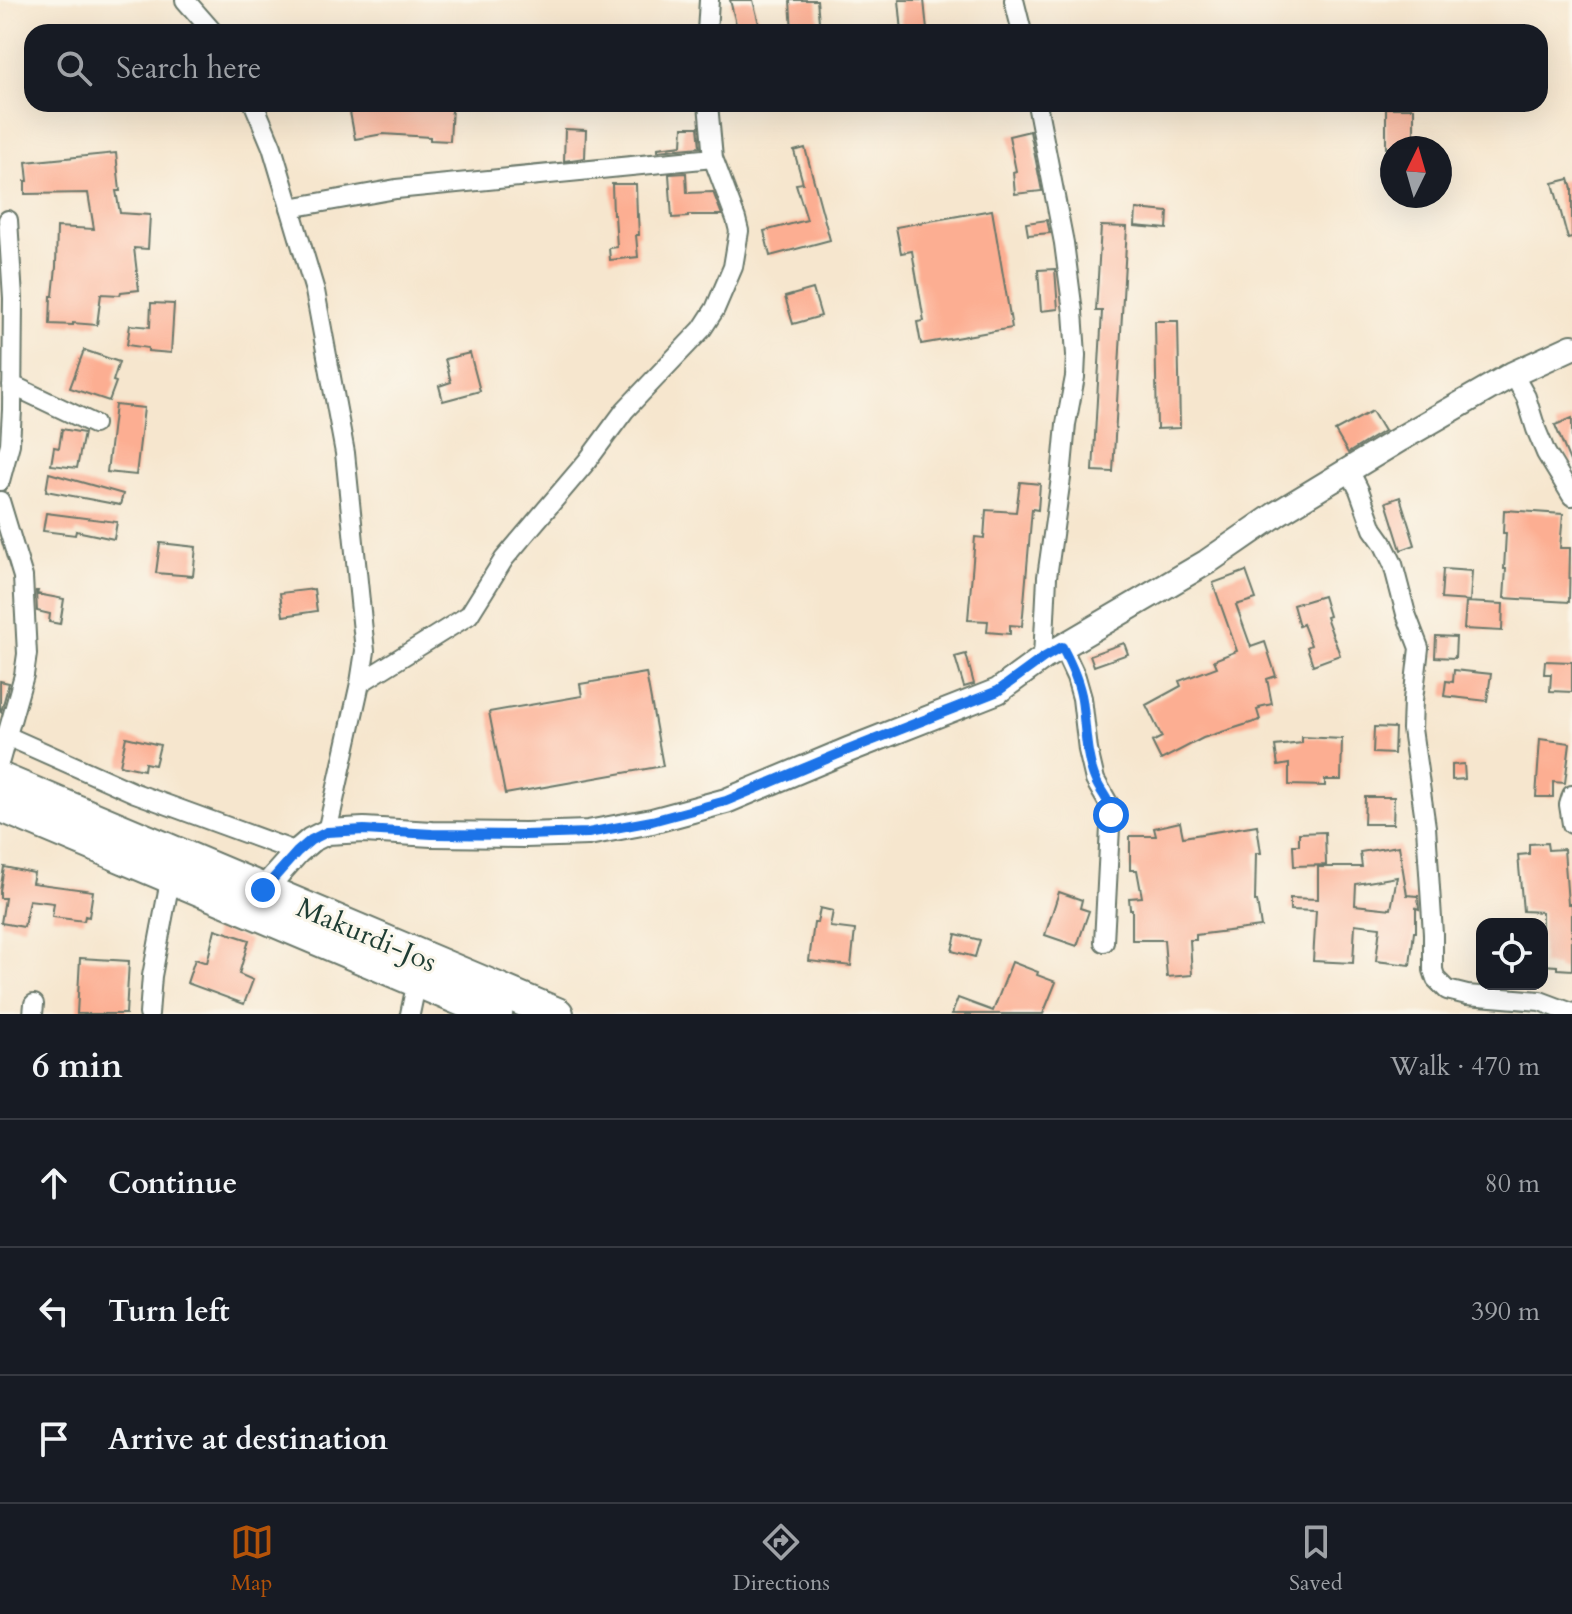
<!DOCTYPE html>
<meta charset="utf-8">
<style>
:root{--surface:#171b24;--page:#20242c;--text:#f1f3f6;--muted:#9ea1a6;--line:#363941;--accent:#b45309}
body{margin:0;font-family:Cardo,serif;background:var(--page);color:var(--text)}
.controls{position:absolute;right:24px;bottom:24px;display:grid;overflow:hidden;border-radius:16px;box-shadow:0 8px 32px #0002}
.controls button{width:72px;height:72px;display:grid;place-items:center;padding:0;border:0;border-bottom:2px solid var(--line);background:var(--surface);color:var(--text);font:40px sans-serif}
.compass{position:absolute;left:1380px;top:136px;width:72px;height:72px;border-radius:50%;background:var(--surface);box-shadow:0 8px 32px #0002;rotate:5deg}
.stop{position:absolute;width:24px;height:24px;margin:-18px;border:6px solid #1a73e8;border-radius:50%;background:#fff}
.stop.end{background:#1a73e8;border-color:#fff;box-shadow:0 2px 8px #0008}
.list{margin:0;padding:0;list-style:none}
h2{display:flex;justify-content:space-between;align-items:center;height:104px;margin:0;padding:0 32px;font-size:34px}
h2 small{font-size:26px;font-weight:400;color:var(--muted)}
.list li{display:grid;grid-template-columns:52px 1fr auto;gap:24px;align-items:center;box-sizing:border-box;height:128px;padding:0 32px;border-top:2px solid var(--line)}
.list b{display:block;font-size:30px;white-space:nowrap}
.list em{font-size:26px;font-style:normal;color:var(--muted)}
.icon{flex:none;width:44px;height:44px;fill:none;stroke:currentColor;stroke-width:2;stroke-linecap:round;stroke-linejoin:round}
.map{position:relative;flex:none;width:1572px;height:1014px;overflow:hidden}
.search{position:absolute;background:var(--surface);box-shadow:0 8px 32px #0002;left:24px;right:24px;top:24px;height:88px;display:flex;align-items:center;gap:20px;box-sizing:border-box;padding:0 28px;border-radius:24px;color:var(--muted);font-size:30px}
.sheet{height:488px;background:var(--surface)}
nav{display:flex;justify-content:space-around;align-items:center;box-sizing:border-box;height:112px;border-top:2px solid var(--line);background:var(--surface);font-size:22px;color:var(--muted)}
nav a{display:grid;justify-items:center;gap:4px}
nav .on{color:var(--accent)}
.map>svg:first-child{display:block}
.building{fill:#fcae92;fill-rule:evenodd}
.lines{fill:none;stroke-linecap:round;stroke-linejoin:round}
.street-casing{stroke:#6a786a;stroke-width:22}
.secondary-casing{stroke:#6a786a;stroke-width:28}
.highway-casing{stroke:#6a786a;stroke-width:36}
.street{stroke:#fff;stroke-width:18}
.secondary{stroke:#fff;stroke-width:24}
.highway{stroke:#fff;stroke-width:32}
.route{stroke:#1a73e8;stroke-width:10}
.labels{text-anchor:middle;stroke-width:6;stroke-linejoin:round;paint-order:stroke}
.street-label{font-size:28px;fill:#1f3d34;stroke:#fbf7ec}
</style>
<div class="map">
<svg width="1572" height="1014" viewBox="0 0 1572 1014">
<rect width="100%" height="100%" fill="#fbf7ec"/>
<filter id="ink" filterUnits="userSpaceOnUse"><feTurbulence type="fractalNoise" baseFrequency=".0125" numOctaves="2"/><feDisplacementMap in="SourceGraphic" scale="16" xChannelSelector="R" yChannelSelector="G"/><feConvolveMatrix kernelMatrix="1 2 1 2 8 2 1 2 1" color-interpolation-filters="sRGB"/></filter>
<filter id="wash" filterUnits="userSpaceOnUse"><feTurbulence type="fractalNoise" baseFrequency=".006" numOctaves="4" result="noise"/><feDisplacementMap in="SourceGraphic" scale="32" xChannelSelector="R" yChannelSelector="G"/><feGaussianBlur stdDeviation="1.8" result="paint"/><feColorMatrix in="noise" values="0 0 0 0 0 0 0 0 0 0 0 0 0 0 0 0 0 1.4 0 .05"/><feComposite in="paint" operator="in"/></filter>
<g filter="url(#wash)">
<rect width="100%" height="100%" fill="#f6e6ce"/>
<g id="blocks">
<path class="building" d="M730,0H753L761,32H738Z
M790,0H817L820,32H792Z
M899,0H924L927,30L902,32Z
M386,106L452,107L450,141L430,140V137L383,134L355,139L350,112Z
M1386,108H1414V148H1386Z
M683,127H698L700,147L658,151V148L682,145Z
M565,129L586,130L585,158L564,161Z
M1030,131L1042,191L1015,194L1013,172L1016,171L1009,136Z
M805,148L830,240L770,256L764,231L807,220L796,184L803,183L794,151Z
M116,153L120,191H116L120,213L150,215L148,249L134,248L139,290L121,292L120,295L101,294L97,325L73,323V325L50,324L51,296H53L56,267L57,227L94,229L88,193L25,194V181H28L26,162Z
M686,173L687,193L713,192L722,215H688V217L672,218L669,174Z
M1569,179L1572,189V238L1568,239L1553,183Z
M612,184H636L637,216L638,215L639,235H636L638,257L610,260L609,248L617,247L615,215H613Z
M1136,209L1168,212L1167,229L1135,226Z
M992,210L1012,328L921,344L917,322L924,321L912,251L901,253L896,227Z
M1047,220L1050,233L1028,235L1026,223Z
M1101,226L1127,227L1113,472L1093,471L1102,311H1096Z
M1055,269L1058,309L1041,311L1038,270Z
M813,289L821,316L793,324L785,297Z
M151,303L174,304L171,353L148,351V348L127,345L130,325L150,327Z
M1155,321H1178L1180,428L1157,429Z
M84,350L119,362L113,381L116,382L109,401L70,388Z
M470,353L480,391L443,401L439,386L451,382L445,359Z
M115,405L144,408L136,475L107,472Z
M1372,411L1384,431L1348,453L1335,431Z
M1572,418V466L1555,425Z
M62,429L84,433L77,468L51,465L54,447L59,448Z
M49,473L123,494L120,505L46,491Z
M1020,482L1040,484L1038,510L1032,509L1022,626L1010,625V634L987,632L988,621L968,620L975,537L984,538L986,510L1016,512Z
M1400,497L1415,545L1401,550L1386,502Z
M1504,510L1563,514L1560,548H1570L1569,602L1504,598L1506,569H1504L1506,533H1503Z
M46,513L117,522L114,539L76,531L75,535L43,531Z
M160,543L196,547L193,576L156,573Z
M1443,569L1472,571L1470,601L1441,599Z
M1246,571L1256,599L1236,605L1251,647L1265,642L1276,676L1267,679L1272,704L1259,707L1260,709L1257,710L1260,720L1203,738L1161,760L1152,742L1162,737L1146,705L1181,686L1179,681L1217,667L1214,660L1237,651L1213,583Z
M314,589L317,611L283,616L280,593Z
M36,591H38L37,594L64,599L60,624L49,622L50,614L37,611Z
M1323,596L1329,616L1326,617L1340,655L1313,665L1307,647L1311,645L1303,624L1299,626L1293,605Z
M1466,602L1503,604L1502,631L1464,629Z
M1436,636L1456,637L1455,658L1435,657Z
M1124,643L1128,654L1094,666L1090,655Z
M966,654L974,684L964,687L955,657Z
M1545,661L1572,662V692L1550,691L1551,674H1544Z
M1454,670L1491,674L1487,701L1444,696L1446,681L1453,682Z
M646,673L663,766L505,794L489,712L582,696L580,684Z
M0,681L9,683L1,712L0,711Z
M1374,727L1395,728L1394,754L1373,753Z
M126,737L160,745L155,765L145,763L144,770L120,765Z
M1302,737L1342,739L1341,780H1325V786L1289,785V764L1278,766L1275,746L1302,743Z
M1540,739L1570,743L1565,783L1553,782V797H1536Z
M1464,764L1465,779L1452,780V765Z
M1365,797H1394L1393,824H1364Z
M1180,822L1183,837L1257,825L1261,853H1256L1255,901H1257L1261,927L1196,935V940H1190L1192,975L1167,977L1164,940H1132V909H1130L1129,898L1142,897L1137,870H1130V836H1156L1154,828Z
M1325,832L1326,865L1294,866L1293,845H1299V833Z
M1547,843L1548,850L1564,849L1568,904H1572V970L1557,969V966L1542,965V912L1523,911L1518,855L1529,854V844Z
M1399,846L1407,895L1418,896L1419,909L1416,908V932H1414L1410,965L1376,961L1380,927L1355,924L1353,963L1313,961L1316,911L1290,910V898L1318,899V867H1362L1360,852ZM1397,877L1391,909L1355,905L1356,884Z
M4,867L34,873L32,883L93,891L89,917L85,916L84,921L52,917L54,903L29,900L24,927L1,923L5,898H0V891Z
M1059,892L1082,900L1080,908L1089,911L1077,946L1045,935Z
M820,908L833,911L830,927L855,930L851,966L809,961L814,923H817Z
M215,929L249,940L239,974L253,980L244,1004L187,983L195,959L207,963Z
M956,934L980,940L975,957L952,951Z
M80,958L129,961L126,1014H77Z
M1012,962L1038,972L1037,975L1056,982L1043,1014H952L958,998L993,1011Z"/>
</g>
</g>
<g filter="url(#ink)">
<use href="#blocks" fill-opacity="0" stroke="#6a786a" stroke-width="2"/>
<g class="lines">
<g class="street-casing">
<path id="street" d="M185,0L213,32
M1014,0L1022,32
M707,32L709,0
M254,104L272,147L315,291L345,453L365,651L360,683L327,832
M1037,104L1064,243L1073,312L1076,355L1075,377L1066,424L1061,478L1047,577L1043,658
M290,208L396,189L713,158
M1513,374L1526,397L1536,429L1546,453L1572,496
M12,385L94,424
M1349,470L1359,490L1373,529L1383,543L1393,564L1406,614L1419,648L1413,700L1412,729L1426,827L1433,934V970L1436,979L1447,990L1467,995L1540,1001L1572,1013
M0,481L10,444L12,410L13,298L8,220
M0,501L23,577L27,654L24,675L0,760
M1062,647L1076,677L1082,698L1088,750L1095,780L1111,808L1104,942
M360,683L469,615L504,559L588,460L625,410L702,329L715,309L733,267L739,231L736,219L713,158L708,104
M7,736L135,793L297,852
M1572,795L1569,805L1572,824
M33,1014L34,1004
M149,1014L152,976L171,875
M410,1014L417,981"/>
</g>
<g class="secondary-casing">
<path id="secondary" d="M263,890L297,852L311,840L327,832L364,830L432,834L525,835L588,833L652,821L726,801L848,750L998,691L1043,658L1207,562L1278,513L1400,439L1513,374L1572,347"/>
</g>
<g class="highway-casing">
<path id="highway" d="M0,779L557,1014
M0,805L496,1014"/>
</g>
<use href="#street" class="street"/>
<use href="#secondary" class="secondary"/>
<use href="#highway" class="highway"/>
</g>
</g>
<g class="lines" filter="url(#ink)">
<path class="route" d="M263,890L297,852L311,840L327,832L364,830L432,834L525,835L588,833L652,821L726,801L848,750L998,691L1043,658L1062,647C1071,664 1079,681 1082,700C1086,726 1085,756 1096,781C1101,793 1111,801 1111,815"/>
</g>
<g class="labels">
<g class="street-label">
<text transform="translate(367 934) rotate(23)" y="10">Makurdi-Jos</text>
</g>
</g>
</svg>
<div class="controls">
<button><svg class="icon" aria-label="locate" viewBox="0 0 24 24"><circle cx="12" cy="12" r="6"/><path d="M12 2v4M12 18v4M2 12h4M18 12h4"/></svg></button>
</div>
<svg class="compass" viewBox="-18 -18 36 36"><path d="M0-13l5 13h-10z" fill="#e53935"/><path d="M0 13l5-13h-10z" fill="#9ea1a6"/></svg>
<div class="stop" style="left:1111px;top:815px"></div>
<div class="stop end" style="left:263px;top:890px"></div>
<div class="search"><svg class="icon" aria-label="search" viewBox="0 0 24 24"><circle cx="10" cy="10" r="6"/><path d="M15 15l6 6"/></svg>Search here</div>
</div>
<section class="sheet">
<h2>6 min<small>Walk · 470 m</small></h2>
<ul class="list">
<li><svg class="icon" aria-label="ahead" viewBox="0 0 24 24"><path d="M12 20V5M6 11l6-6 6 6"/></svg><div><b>Continue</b></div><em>80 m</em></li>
<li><svg class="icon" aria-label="left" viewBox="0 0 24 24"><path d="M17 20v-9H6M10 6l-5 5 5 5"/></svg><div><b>Turn left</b></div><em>390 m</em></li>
<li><svg class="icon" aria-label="arrive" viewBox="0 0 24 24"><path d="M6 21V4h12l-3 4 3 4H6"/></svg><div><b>Arrive at destination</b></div></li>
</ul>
</section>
<nav>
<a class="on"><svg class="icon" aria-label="map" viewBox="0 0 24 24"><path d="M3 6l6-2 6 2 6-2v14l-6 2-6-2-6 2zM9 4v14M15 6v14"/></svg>Map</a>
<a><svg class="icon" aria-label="directions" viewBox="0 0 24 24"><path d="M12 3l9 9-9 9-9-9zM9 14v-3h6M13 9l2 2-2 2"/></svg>Directions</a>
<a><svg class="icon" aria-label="saved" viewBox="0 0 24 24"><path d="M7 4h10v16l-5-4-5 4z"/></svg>Saved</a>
</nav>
